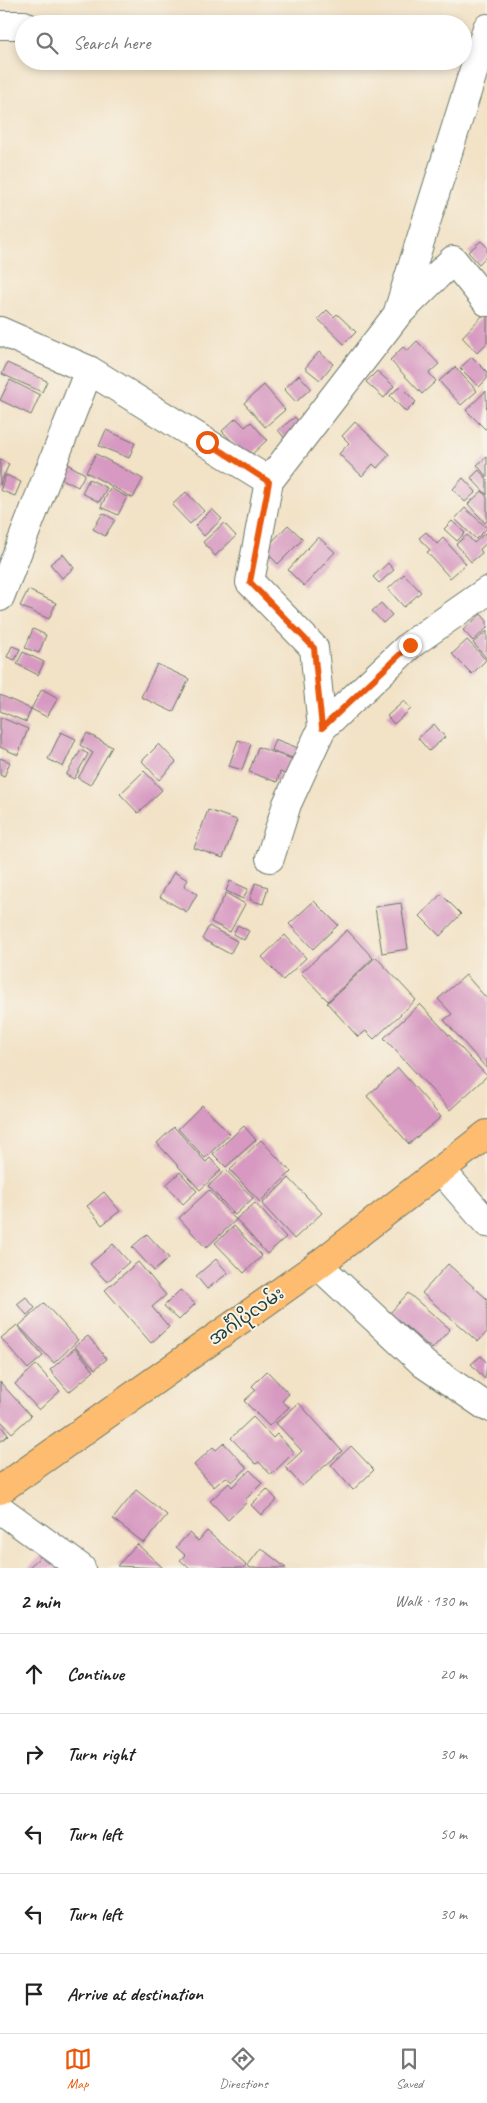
<!DOCTYPE html>
<meta charset="utf-8">
<style>
:root{--surface:#fff;--page:#f6f6f6;--text:#222;--muted:#767676;--line:#e0e0e0;--accent:#ea580c}
body{margin:0;font-family:Caveat,"Noto Sans Myanmar",sans-serif;background:var(--page);color:var(--text)}
.stop{position:absolute;width:15px;height:15px;margin:-11px;border:4px solid #ea580c;border-radius:50%;background:#fff}
.stop.end{background:#ea580c;border-color:#fff;box-shadow:0 1px 5px #0008}
.list{margin:0;padding:0;list-style:none}
h2{display:flex;justify-content:space-between;align-items:center;height:65px;margin:0;padding:0 20px;font-size:21px}
h2 small{font-size:16px;font-weight:400;color:var(--muted)}
.list li{display:grid;grid-template-columns:32px 1fr auto;gap:15px;align-items:center;box-sizing:border-box;height:80px;padding:0 20px;border-top:1px solid var(--line)}
.list b{display:block;font-size:19px;white-space:nowrap}
.list em{font-size:16px;font-style:normal;color:var(--muted)}
.icon{flex:none;width:28px;height:28px;fill:none;stroke:currentColor;stroke-width:2;stroke-linecap:round;stroke-linejoin:round}
.map{position:relative;flex:none;width:487px;height:1568px;overflow:hidden}
.search{position:absolute;background:var(--surface);box-shadow:0 2px 8px #0003;left:15px;right:15px;top:15px;height:55px;display:flex;align-items:center;gap:12px;box-sizing:border-box;padding:0 18px;border-radius:28px;color:var(--muted);font-size:19px}
.sheet{height:465px;background:var(--surface)}
nav{display:flex;justify-content:space-around;align-items:center;box-sizing:border-box;height:70px;border-top:1px solid var(--line);background:var(--surface);font-size:14px;color:var(--muted)}
nav a{display:grid;justify-items:center;gap:2px}
nav .on{color:var(--accent)}
.map>svg:first-child{display:block}
.building{fill:#d799c1}
.lines{fill:none;stroke-linecap:round;stroke-linejoin:round}
.minor-casing{stroke:#697767;stroke-width:30}
.major-casing{stroke:#697767;stroke-width:30}
.minor{stroke:#fff;stroke-width:28}
.major{stroke:#fdbc70;stroke-width:28}
.route{stroke:#ea580c;stroke-width:6}
.labels{text-anchor:middle;stroke-width:4;stroke-linejoin:round;paint-order:stroke}
.street-label{font-size:18px;fill:#1f3d34;stroke:#f7f3e8}
</style>
<div class="map">
<svg width="487" height="1568" viewBox="0 0 487 1568">
<rect width="100%" height="100%" fill="#f7f3e8"/>
<filter id="ink" filterUnits="userSpaceOnUse"><feTurbulence type="fractalNoise" baseFrequency=".02" numOctaves="2"/><feDisplacementMap in="SourceGraphic" scale="10" xChannelSelector="R" yChannelSelector="G"/><feConvolveMatrix kernelMatrix="1 2 1 2 8 2 1 2 1" color-interpolation-filters="sRGB"/></filter>
<filter id="wash" filterUnits="userSpaceOnUse"><feTurbulence type="fractalNoise" baseFrequency=".0096" numOctaves="4" result="noise"/><feDisplacementMap in="SourceGraphic" scale="20" xChannelSelector="R" yChannelSelector="G"/><feGaussianBlur stdDeviation="1.12" result="paint"/><feColorMatrix in="noise" values="0 0 0 0 0 0 0 0 0 0 0 0 0 0 0 0 0 1.4 0 .05"/><feComposite in="paint" operator="in"/></filter>
<g filter="url(#wash)">
<rect width="100%" height="100%" fill="#f2e2c6"/>
<g id="blocks">
<path class="building" d="M481,241L487,247V256L479,264L468,252Z
M327,310L334,317L337,314L356,332L344,344L318,319Z
M487,311V343L477,353L462,337Z
M417,341L439,364L429,373L436,381L422,394L390,360L403,347L407,351Z
M319,352L333,364L320,380L305,368Z
M472,357L487,372V379L479,387L460,368Z
M7,363L47,381L42,392L2,374Z
M455,367L477,391L461,405L439,381Z
M377,371L394,386L384,398L366,382Z
M299,375L311,388L296,402L284,389Z
M10,380L40,395L31,415L0,400Z
M264,385L285,410L265,427L244,403Z
M400,386L416,402L406,412L390,396Z
M486,391L487,428L485,429L466,410Z
M295,417L302,426L286,440L278,430Z
M236,418L245,427L251,422L267,440L248,458L222,431Z
M355,422L390,454L377,468L373,464L362,476L339,454L349,443L342,436Z
M106,430L135,443L129,458L99,446Z
M96,454L143,479L133,498L86,472Z
M487,457V477L477,465Z
M0,460L9,464L0,485Z
M67,464L85,474L78,487L60,478Z
M479,470L487,479V495L471,478Z
M6,475L21,482L15,496L0,490Z
M463,478L476,492L465,502L453,489Z
M89,479L107,488L99,502L82,493Z
M110,488L127,497L118,515L101,507Z
M482,491L487,497V521L485,523L468,504Z
M186,492L204,511L190,524L172,505Z
M465,508L487,528L476,539L455,519Z
M212,509L222,519L204,536L195,526Z
M103,513L115,520L105,536L93,529Z
M452,521L465,533L457,541L444,529Z
M224,523L236,536L215,556L203,542Z
M288,525L303,539L278,564L264,550Z
M426,532L437,544L443,538L466,564L450,578L427,552L430,550L419,538Z
M485,533L487,543L480,549L482,553L471,562L456,544L467,535L474,543Z
M318,537L335,552L304,586L288,570Z
M63,554L74,568L62,578L50,564Z
M388,563L394,570L379,583L373,577Z
M404,574L421,592L404,607L388,589Z
M28,590L56,603L49,619L20,606Z
M381,603L392,615L383,623L372,611Z
M481,614L487,621V628L473,641L463,630Z
M33,629L46,635L39,653L25,648Z
M487,631V659L473,643Z
M467,640L486,660L472,674L452,654Z
M12,646L20,649L15,660L7,657Z
M23,652L44,662L38,675L17,664Z
M157,664L189,679L173,712L141,697Z
M42,689L58,698L47,717L31,709Z
M0,695L31,709L26,722L0,711Z
M404,701L411,709L394,724L387,716Z
M0,717L28,729L18,755L0,747Z
M434,724L445,737L429,751L418,738Z
M61,732L76,739L63,767L48,759Z
M87,733L112,747L90,785L78,778L93,753L80,745Z
M275,739L298,748L295,759L271,750Z
M238,740L251,744L242,770L229,766Z
M159,744L176,762L159,780L142,761Z
M258,747L295,760L290,776L280,772L277,782L249,772Z
M81,750L88,754L74,779L66,775Z
M0,758L10,762L4,777L0,775Z
M144,771L162,790L138,813L120,794Z
M208,810L237,820L223,858L194,848Z
M174,872L188,880L184,886L197,894L187,912L160,897Z
M230,881L248,889L243,899L226,891Z
M255,883L268,887L263,904L250,900Z
M226,893L245,904L230,932L211,922Z
M441,894L461,914L440,936L420,916Z
M314,901L338,925L313,949L289,924Z
M401,903L408,949L382,953L375,907Z
M238,925L249,931L244,940L233,934Z
M209,926L237,941L230,954L202,939Z
M347,930L373,958L328,1001L301,973Z
M285,935L306,958L283,980L262,957Z
M376,957L416,1000L374,1039L366,1031L358,1037L327,1003Z
M466,975L487,999V1069L444,1020L452,1014L438,999Z
M420,1004L487,1076L450,1110L384,1038Z
M398,1068L441,1117L409,1144L367,1096Z
M202,1105L230,1134L205,1158L178,1129Z
M244,1126L256,1140L226,1167L213,1154Z
M174,1127L206,1162L210,1158L221,1170L200,1190L157,1143Z
M261,1140L291,1172L260,1202L230,1170Z
M226,1170L253,1198L235,1215L208,1186Z
M180,1172L197,1191L183,1204L166,1185Z
M289,1178L322,1213L294,1239L262,1204Z
M209,1190L236,1220L206,1248L179,1218Z
M104,1192L120,1211L102,1225L87,1206Z
M255,1203L286,1237L267,1254L236,1219Z
M234,1226L262,1256L244,1273L215,1243Z
M147,1234L169,1258L154,1271L132,1247Z
M113,1244L129,1262L107,1282L90,1264Z
M216,1259L228,1273L207,1289L196,1276Z
M138,1262L166,1295L152,1307L169,1327L151,1343L105,1290Z
M448,1264L487,1299V1332L478,1342L422,1293Z
M180,1290L195,1304L179,1320L164,1306Z
M408,1293L450,1329L432,1349L390,1313Z
M26,1297L35,1308L27,1315L17,1304Z
M44,1303L78,1340L54,1363L19,1326Z
M17,1325L43,1356L28,1369L1,1338Z
M88,1336L107,1359L95,1369L75,1346Z
M75,1348L94,1371L69,1392L50,1370Z
M481,1356L487,1363L485,1379L471,1364Z
M36,1365L60,1391L39,1410L15,1384Z
M267,1371L289,1394L282,1401L289,1407L269,1426L244,1401L256,1390L252,1386Z
M0,1382L31,1416L12,1433L0,1420Z
M299,1403L342,1451L302,1486L285,1467L302,1451L276,1423Z
M253,1417L273,1438L277,1434L294,1452L271,1475L259,1462L256,1464L231,1438Z
M0,1425L8,1435L0,1442Z
M224,1443L247,1468L232,1482L226,1477L214,1487L194,1465L213,1447L216,1450Z
M351,1446L374,1470L353,1490L331,1465Z
M250,1470L262,1483L245,1500L247,1502L228,1520L210,1501L229,1483L232,1487Z
M267,1489L277,1500L261,1515L251,1505Z
M136,1490L167,1515L144,1543L113,1519Z
M207,1531L246,1565L243,1568H189L180,1560L185,1555L176,1547L189,1533L198,1541Z
M137,1544L163,1568L117,1566Z
M50,1548L68,1568H28Z
M261,1548L286,1568H250L248,1565Z"/>
</g>
</g>
<g filter="url(#ink)">
<use href="#blocks" fill-opacity="0" stroke="#697767" stroke-width="1"/>
<g class="lines">
<g class="minor-casing">
<path id="minor" d="M0,25H24
M399,313L453,260L487,302
M0,331L89,370L269,481
M0,597L89,370
M322,728L410,645L487,591
M270,858L287,804L322,728L314,648L250,582L269,481L397,315L487,28
M441,1170L487,1223
M318,1265L424,1364L487,1407
M0,1509L81,1568"/>
</g>
<g class="major-casing">
<path id="major" d="M0,1490L318,1265L487,1134"/>
</g>
<use href="#minor" class="minor"/>
<use href="#major" class="major"/>
</g>
</g>
<g class="lines" filter="url(#ink)">
<path class="route" d="M207,442L269,482L250,582L314,648L322,728L410,645"/>
</g>
<g class="labels">
<g class="street-label">
<text transform="translate(246 1316) rotate(-35)" y="6">အင်္ဂါပိုလမ်း</text>
</g>
</g>
</svg>
<div class="stop" style="left:207px;top:442px"></div>
<div class="stop end" style="left:410px;top:645px"></div>
<div class="search"><svg class="icon" aria-label="search" viewBox="0 0 24 24"><circle cx="10" cy="10" r="6"/><path d="M15 15l6 6"/></svg>Search here</div>
</div>
<section class="sheet">
<h2>2 min<small>Walk · 130 m</small></h2>
<ul class="list">
<li><svg class="icon" aria-label="ahead" viewBox="0 0 24 24"><path d="M12 20V5M6 11l6-6 6 6"/></svg><div><b>Continue</b></div><em>20 m</em></li>
<li><svg class="icon" aria-label="right" viewBox="0 0 24 24"><path d="M7 20v-9h11M14 6l5 5-5 5"/></svg><div><b>Turn right</b></div><em>30 m</em></li>
<li><svg class="icon" aria-label="left" viewBox="0 0 24 24"><path d="M17 20v-9H6M10 6l-5 5 5 5"/></svg><div><b>Turn left</b></div><em>50 m</em></li>
<li><svg class="icon" aria-label="left" viewBox="0 0 24 24"><path d="M17 20v-9H6M10 6l-5 5 5 5"/></svg><div><b>Turn left</b></div><em>30 m</em></li>
<li><svg class="icon" aria-label="arrive" viewBox="0 0 24 24"><path d="M6 21V4h12l-3 4 3 4H6"/></svg><div><b>Arrive at destination</b></div></li>
</ul>
</section>
<nav>
<a class="on"><svg class="icon" aria-label="map" viewBox="0 0 24 24"><path d="M3 6l6-2 6 2 6-2v14l-6 2-6-2-6 2zM9 4v14M15 6v14"/></svg>Map</a>
<a><svg class="icon" aria-label="directions" viewBox="0 0 24 24"><path d="M12 3l9 9-9 9-9-9zM9 14v-3h6M13 9l2 2-2 2"/></svg>Directions</a>
<a><svg class="icon" aria-label="saved" viewBox="0 0 24 24"><path d="M7 4h10v16l-5-4-5 4z"/></svg>Saved</a>
</nav>
